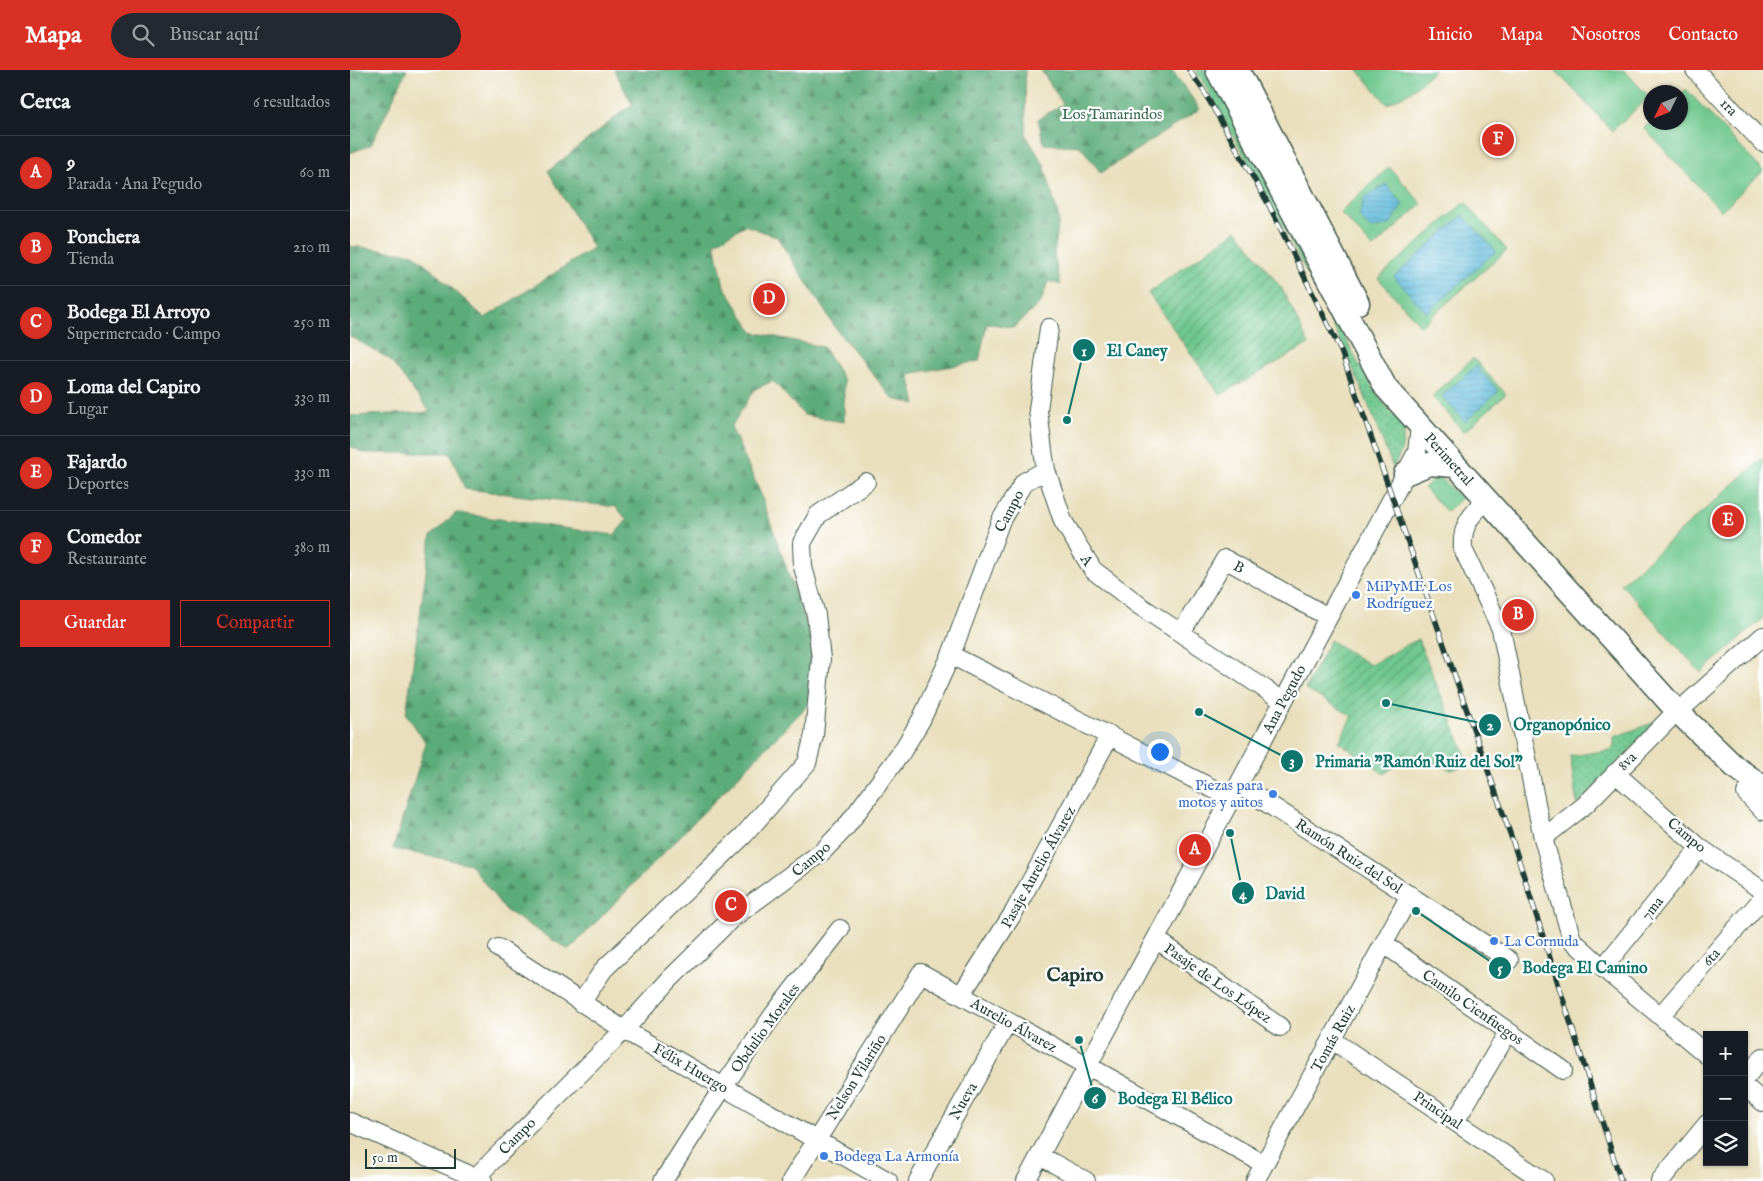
<!DOCTYPE html>
<html lang="es">
<meta charset="utf-8">
<style>
:root{--surface:#171b24;--page:#242831;--text:#f1f3f6;--muted:#9ea1a6;--line:#363941;--accent:#d93025}
body{margin:0;font-family:"IM FELL English",serif;background:var(--page);color:var(--text)}
.controls{position:absolute;right:15px;bottom:15px;display:grid;overflow:hidden;border-radius:0px;box-shadow:0 1px 4px #0004}
.controls button{width:45px;height:45px;display:grid;place-items:center;padding:0;border:0;border-bottom:1px solid var(--line);background:var(--surface);color:var(--text);font:25px sans-serif}
.compass{position:absolute;left:1293px;top:15px;width:45px;height:45px;border-radius:50%;background:var(--surface);box-shadow:0 1px 4px #0004;rotate:227deg}
.scale{position:absolute;left:15px;bottom:12px;width:91px;box-sizing:border-box;padding-left:5px;border:2px solid #1f3d34;border-top:0;font-size:14px;line-height:18px;white-space:nowrap;color:#1f3d34;-webkit-text-stroke:4px #fff;paint-order:stroke}
.you{position:absolute;left:809px;top:681px;width:18px;height:18px;margin:-12px;border:4px solid #fff;border-radius:50%;background:#1a73e8;box-shadow:0 0 0 8px #1a73e833}
.badge{display:grid;place-items:center;width:32px;height:32px;border-radius:50%;background:var(--accent);color:#fff;font-size:16px;font-weight:700}
.pin{position:absolute;translate:-50% -50%;border:2px solid #fff;box-shadow:0 1px 5px #0006}
.list{margin:0;padding:0;list-style:none}
h2{display:flex;justify-content:space-between;align-items:center;height:65px;margin:0;padding:0 20px;font-size:21px}
h2 small{font-size:16px;font-weight:400;color:var(--muted)}
.list li{display:grid;grid-template-columns:32px 1fr auto;gap:15px;align-items:center;box-sizing:border-box;height:75px;padding:0 20px;border-top:1px solid var(--line)}
.list b{display:block;font-size:19px;white-space:nowrap}
.list p{margin:0;font-size:16px;white-space:nowrap;color:var(--muted)}
.list em{font-size:16px;font-style:normal;color:var(--muted)}
.actions{display:flex;gap:10px;padding:15px 20px}
.actions a{flex:1;padding:11px 0;border:1px solid var(--accent);border-radius:0px;text-align:center;font-size:18px;color:var(--accent)}
.actions .main{background:var(--accent);color:#fff}
.icon{flex:none;width:28px;height:28px;fill:none;stroke:currentColor;stroke-width:2;stroke-linecap:round;stroke-linejoin:round}
.map{position:relative;flex:none;width:1413px;height:1111px;overflow:hidden}
header{display:flex;align-items:center;gap:30px;box-sizing:border-box;height:70px;padding:0 25px;background:var(--accent);color:#fff}
header strong{font-size:24px}
nav{display:flex;gap:28px;margin-inline-start:auto;font-size:18px}
.search{width:350px;height:45px;background:var(--page);display:flex;align-items:center;gap:12px;box-sizing:border-box;padding:0 18px;border-radius:28px;color:var(--muted);font-size:19px}
main{display:flex}
aside{flex:1;background:var(--surface)}
.map>svg:first-child{display:block}
.grass{fill:url(#grass-dots);stroke:#488261}
.forest{fill:url(#forest-firs);stroke:#3e7456}
.park{fill:#70c88e;stroke:#488261}
.garden{fill:url(#garden-furrows);stroke:#488261}
.water{fill:url(#water-rules);stroke:#3e7b88}
.lines{fill:none;stroke-linecap:round;stroke-linejoin:round}
.minor-casing{stroke:#3d5548;stroke-width:20}
.major-casing{stroke:#3d5548;stroke-width:25}
.minor{stroke:#fff;stroke-width:18}
.major{stroke:#fff;stroke-width:22}
.rail-casing{stroke:#1f3d34;stroke-width:5.5}
.rail{stroke:#fff;stroke-width:4;stroke-dasharray:11;stroke-linecap:butt}
.shop-dot{fill:#3f7fe0;stroke:#fff;stroke-width:2}
.labels{text-anchor:middle;stroke-width:4.5;stroke-linejoin:round;paint-order:stroke}
.street-label{font-size:15px;fill:#1f3d34;stroke:#fff}
.park-label{font-size:15px;fill:#37674f;stroke:#fff}
.shop-label{font-size:15px;fill:#366cbe;stroke:#fff;text-anchor:start}
.district-label{font-size:20px;font-weight:bold;fill:#1f3d34;stroke:#fff}
.leader{fill:none;stroke:#0f766e;stroke-width:2}
.callout-dot{fill:#0f766e;stroke:#fff;stroke-width:2}
.mark-label{font-size:15px;text-anchor:middle;font-weight:bold;fill:#fff}
.callout-label{font-size:16px;text-anchor:middle;font-weight:bold;fill:#0f766e;stroke:#fff;stroke-width:4.5;stroke-linejoin:round;paint-order:stroke}
</style>
<header>
<strong>Mapa</strong>
<div class="search"><svg class="icon" aria-label="search" viewBox="0 0 24 24"><circle cx="10" cy="10" r="6"/><path d="M15 15l6 6"/></svg>Buscar aquí</div>
<nav><a>Inicio</a><a>Mapa</a><a>Nosotros</a><a>Contacto</a></nav>
</header>
<main>
<aside>
<h2>Cerca<small>6 resultados</small></h2>
<ul class="list">
<li><span class="badge">A</span><div><b>9</b><p>Parada · Ana Pegudo</p></div><em>60 m</em></li>
<li><span class="badge">B</span><div><b>Ponchera</b><p>Tienda</p></div><em>210 m</em></li>
<li><span class="badge">C</span><div><b>Bodega El Arroyo</b><p>Supermercado · Campo</p></div><em>250 m</em></li>
<li><span class="badge">D</span><div><b>Loma del Capiro</b><p>Lugar</p></div><em>330 m</em></li>
<li><span class="badge">E</span><div><b>Fajardo</b><p>Deportes</p></div><em>330 m</em></li>
<li><span class="badge">F</span><div><b>Comedor</b><p>Restaurante</p></div><em>380 m</em></li>
</ul>
<div class="actions"><a class="main">Guardar</a><a>Compartir</a></div>
</aside>
<div class="map">
<svg width="1413" height="1111" viewBox="0 0 1413 1111">
<defs>
<pattern id="grass-dots" width="8" height="8" patternUnits="userSpaceOnUse" patternTransform="scale(1.25)"><rect width="8" height="8" fill="#70c88e"/><path d="M2 2h.1M6 6h.1" fill="none" stroke="#5ba475" stroke-width="1.8" stroke-linecap="round"/></pattern>
<pattern id="forest-firs" width="22" height="20" patternUnits="userSpaceOnUse" patternTransform="scale(1.25)"><rect width="22" height="20" fill="#5cac79"/><path d="M5 1l3.5 6h-7zM16 11l3.5 6h-7z" fill="#4b8d64"/></pattern>
<pattern id="garden-furrows" width="10" height="10" patternUnits="userSpaceOnUse" patternTransform="scale(1.25)"><rect width="10" height="10" fill="#70c88e"/><path d="M-1 1l2-2M0 10L10 0M9 11l2-2" fill="none" stroke="#5ba475"/></pattern>
<pattern id="water-rules" width="6" height="5" patternUnits="userSpaceOnUse" patternTransform="scale(1.25)"><rect width="6" height="5" fill="#5cb9db"/><path d="M0 2.5h6" fill="none" stroke="#4b98b2"/></pattern>
</defs>
<rect width="100%" height="100%" fill="#fff"/>
<filter id="ink" filterUnits="userSpaceOnUse"><feTurbulence type="fractalNoise" baseFrequency=".02" numOctaves="2"/><feDisplacementMap in="SourceGraphic" scale="10" xChannelSelector="R" yChannelSelector="G"/><feConvolveMatrix kernelMatrix="1 2 1 2 8 2 1 2 1" color-interpolation-filters="sRGB"/></filter>
<filter id="wash" filterUnits="userSpaceOnUse"><feTurbulence type="fractalNoise" baseFrequency=".0096" numOctaves="4" result="noise"/><feDisplacementMap in="SourceGraphic" scale="20" xChannelSelector="R" yChannelSelector="G"/><feGaussianBlur stdDeviation="1.12" result="paint"/><feColorMatrix in="noise" values="0 0 0 0 0 0 0 0 0 0 0 0 0 0 0 0 0 1.4 0 .05"/><feComposite in="paint" operator="in"/></filter>
<g filter="url(#wash)">
<rect width="100%" height="100%" fill="#e9dfbc"/>
<path class="grass" d="M846,0H860L1009,295L1036,337L1049,350L1055,359L1051,382L1043,398C1029,363 1016,326 1000,292C954,192 901,96 846,0Z
M1308,651L1227,735L1220,686L1260,680L1264,676V667Z"/>
<path class="forest" d="M0,0H57L21,75L0,83Z
M264,0H675L676,65L694,95L709,148L704,186L711,215L698,211L691,232L664,258L637,253L629,291L559,304L566,334L543,329L489,263L427,167L395,155L365,173L374,216L403,262L473,277L494,310V352L454,345L423,311L405,319L381,357L410,422L462,571L458,635L219,880L155,840L120,794L43,779L76,673L56,644L81,466L106,443L264,465L277,450L266,437L115,419L100,383H14L0,376V346L80,342L39,289L0,266V176L64,184L135,248L243,178L198,101L282,34Z
M691,0H822L850,39L751,103L730,76L694,74L688,49L713,34Z"/>
<path class="park" d="M1008,0H1085L1060,22L1037,34Z
M1205,0H1274L1299,27L1262,61Z
M1336,19L1413,101L1371,141L1294,58L1300,52H1330L1331,24Z
M1039,97L1072,134L1023,178L990,142Z
M1115,132L1157,180L1071,256L1028,208Z
M1123,288L1156,324L1114,362L1082,326Z
M1413,388V548L1351,603L1271,514Z
M1088,405L1111,428L1097,442L1074,418Z"/>
<path class="garden" d="M887,160L932,219L959,274L870,325L798,223Z
M1068,569L1119,693L1102,700L1062,684L1034,704L989,672L1002,646L955,619L980,570L1020,595Z"/>
<path class="water" d="M1036,114L1053,134L1040,155L1021,159L1009,147L1014,128Z
M1113,145L1146,181L1077,243L1044,207Z
M1126,296L1149,321L1115,352L1092,326Z"/>
</g>
<g filter="url(#ink)">
<g class="lines">
<g class="minor-casing">
<path id="minor" d="M1345,0L1413,73
M699,258L688,340L693,381L696,400L713,451L743,500L790,536L933,631
M1136,430C1121,445 1111,456 1113,479L1151,559L1193,768L1222,870L1253,898L1357,985
M831,563L875,489L978,547
M601,585L881,728
M1265,703L1350,778L1413,821
M889,715L1159,890
M1396,723L1413,741
M1193,768L1235,735L1327,641L1338,633L1413,566
M806,869L930,957
M1034,874L1213,1000
M148,878L274,960L538,1111
M1253,898L1350,778
M611,925L664,842L760,665
M231,933L254,899L394,765L457,693L464,665L471,589L466,545L453,497L452,473L468,445L516,412
M1310,946L1413,828
M982,970L1194,1111
M1394,1009L1413,987
M1394,1016L1413,1032
M0,1052L133,1111
M1105,1052L1158,962
M690,1086L736,1111
M126,1107L274,960L320,909L380,850L473,781L496,757L551,683L571,650L601,585L651,450L674,412L696,400
M313,1111L373,1017L424,944L490,859
M441,1111L571,903L914,1094
M568,1111L658,952
M676,1111L1067,382L1070,356
M905,1111L1060,825
M1310,1111L1357,1054"/>
</g>
<g class="major-casing">
<path id="major" d="M867,0L1036,318L1327,641L1384,696L1413,717
M888,0L1008,233
M1055,404L1079,394L1105,396"/>
</g>
<use href="#minor" class="minor"/>
<use href="#major" class="major"/>
<g class="rail-casing">
<path id="rail" d="M839,0L853,20L919,135L991,281L1162,769L1271,1111"/>
</g>
<use href="#rail" class="rail"/>
</g>
</g>
<g class="shop-dot">
<circle cx="1006" cy="525" r="5"/>
<circle cx="923" cy="724" r="5"/>
<circle cx="1144" cy="871" r="5"/>
<circle cx="474" cy="1086" r="5"/>
</g>
<g class="labels">
<g class="street-label">
<text transform="translate(1379 37) rotate(47)" y="5">1ra</text>
<text transform="translate(1099 389) rotate(48)" y="5">Perimetral</text>
<text transform="translate(659 441) rotate(-62)" y="5">Campo</text>
<text transform="translate(737 490) rotate(57)" y="5">A</text>
<text transform="translate(889 497) rotate(30)" y="5">B</text>
<text transform="translate(934 629) rotate(-62)" y="5">Ana Pegudo</text>
<text transform="translate(1277 691) rotate(-45)" y="5">8va</text>
<text transform="translate(1337 765) rotate(40)" y="5">Campo</text>
<text transform="translate(999 786) rotate(33)" y="5">Ramón Ruiz del Sol</text>
<text transform="translate(461 789) rotate(-40)" y="5">Campo</text>
<text transform="translate(688 797) rotate(-61)" y="5">Pasaje Aurelio Álvarez</text>
<text transform="translate(1302 838) rotate(-51)" y="5">7ma</text>
<text transform="translate(1361 887) rotate(-49)" y="5">6ta</text>
<text transform="translate(868 913) rotate(35)" y="5">Pasaje de Los López</text>
<text transform="translate(1123 937) rotate(35)" y="5">Camilo Cienfuegos</text>
<text transform="translate(664 955) rotate(29)" y="5">Aurelio Álvarez</text>
<text transform="translate(415 958) rotate(-54)" y="5">Obdulio Morales</text>
<text transform="translate(983 968) rotate(-61)" y="5">Tomás Ruiz</text>
<text transform="translate(341 998) rotate(30)" y="5">Félix Huergo</text>
<text transform="translate(506 1007) rotate(-58)" y="5">Nelson Vilariño</text>
<text transform="translate(613 1031) rotate(-60)" y="5">Nueva</text>
<text transform="translate(1088 1040) rotate(34)" y="5">Principal</text>
<text transform="translate(167 1066) rotate(-45)" y="5">Campo</text>
</g>
<g class="park-label">
<text x="762" y="49">Los Tamarindos</text>
</g>
<g class="shop-label">
<text x="1016" y="521">MiPyME Los<tspan x="1016" dy="17">Rodríguez</tspan></text>
<text x="913" y="720" text-anchor="end">Piezas para<tspan x="913" dy="17">motos y autos</tspan></text>
<text x="1154" y="876">La Cornuda</text>
<text x="484" y="1091">Bodega La Armonía</text>
</g>
<g class="district-label">
<text x="725" y="911">Capiro</text>
</g>
</g>
<path class="leader" d="M717 350L734 280M1036 633L1140 655M849 642L942 691M880 763L893 823M1066 841L1150 898M729 970L745 1028"/>
<g class="callout-dot">
<circle cx="717" cy="350" r="5"/>
<circle cx="1036" cy="633" r="5"/>
<circle cx="849" cy="642" r="5"/>
<circle cx="880" cy="763" r="5"/>
<circle cx="1066" cy="841" r="5"/>
<circle cx="729" cy="970" r="5"/>
<circle cx="734" cy="280" r="12"/>
<circle cx="1140" cy="655" r="12"/>
<circle cx="942" cy="691" r="12"/>
<circle cx="893" cy="823" r="12"/>
<circle cx="1150" cy="898" r="12"/>
<circle cx="745" cy="1028" r="12"/>
</g>
<g class="mark-label">
<text x="734" y="286">1</text>
<text x="1140" y="660">2</text>
<text x="942" y="696">3</text>
<text x="893" y="829">4</text>
<text x="1150" y="903">5</text>
<text x="745" y="1033">6</text>
</g>
<g class="callout-label">
<text x="787" y="286">El Caney</text>
<text x="1212" y="660">Organopónico</text>
<text x="1069" y="697">Primaria "Ramón Ruiz del Sol"</text>
<text x="935" y="829">David</text>
<text x="1235" y="903">Bodega El Camino</text>
<text x="825" y="1034">Bodega El Bélico</text>
</g>
</svg>
<div class="controls">
<button>+</button>
<button>−</button>
<button><svg class="icon" aria-label="layers" viewBox="0 0 24 24"><path d="M12 4l9 5-9 5-9-5zM3 14l9 5 9-5"/></svg></button>
</div>
<svg class="compass" viewBox="-18 -18 36 36"><path d="M0-13l5 13h-10z" fill="#e53935"/><path d="M0 13l5-13h-10z" fill="#9ea1a6"/></svg>
<div class="scale">50 m</div>
<div class="you"></div>
<div class="pin badge" style="left:845px;top:780px">A</div>
<div class="pin badge" style="left:1168px;top:545px">B</div>
<div class="pin badge" style="left:381px;top:836px">C</div>
<div class="pin badge" style="left:419px;top:229px">D</div>
<div class="pin badge" style="left:1378px;top:451px">E</div>
<div class="pin badge" style="left:1148px;top:70px">F</div>
</div>
</main>
